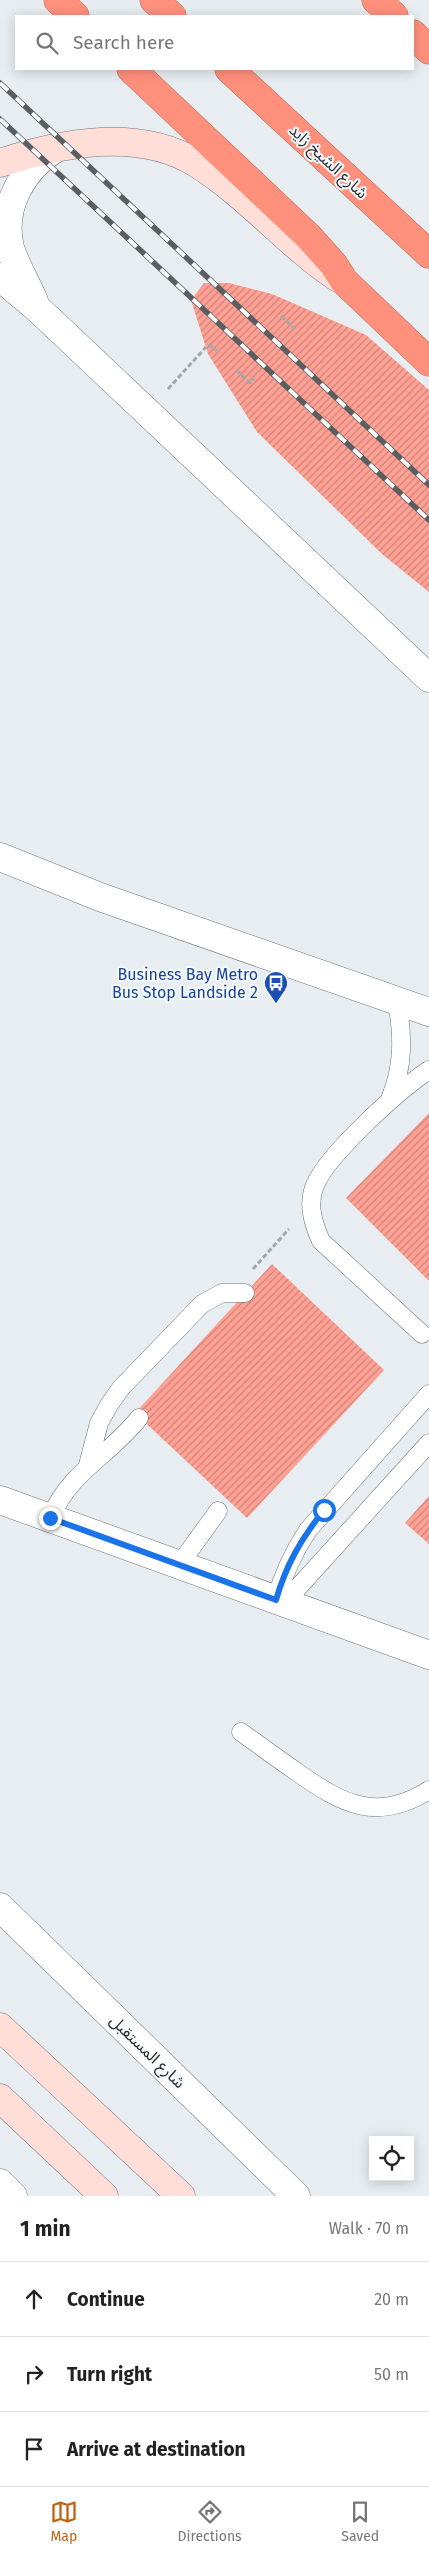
<!DOCTYPE html>
<meta charset="utf-8">
<style>
:root{--surface:#fff;--page:#f2f2f2;--text:#222;--muted:#767676;--line:#e0e0e0;--accent:#c06312}
body{margin:0;font-family:"Fira Sans","Noto Sans Arabic",sans-serif;background:var(--page);color:var(--text)}
.controls{position:absolute;right:15px;bottom:15px;display:grid;overflow:hidden;border-radius:0px;box-shadow:0 2px 12px #0003}
.controls button{width:45px;height:45px;display:grid;place-items:center;padding:0;border:0;border-bottom:1px solid var(--line);background:var(--surface);color:var(--text);font:25px sans-serif}
.stop{position:absolute;width:15px;height:15px;margin:-11px;border:4px solid #1a73e8;border-radius:50%;background:#fff}
.stop.end{background:#1a73e8;border-color:#fff;box-shadow:0 1px 5px #0008}
.list{margin:0;padding:0;list-style:none}
h2{display:flex;justify-content:space-between;align-items:center;height:65px;margin:0;padding:0 20px;font-size:21px}
h2 small{font-size:16px;font-weight:400;color:var(--muted)}
.list li{display:grid;grid-template-columns:32px 1fr auto;gap:15px;align-items:center;box-sizing:border-box;height:75px;padding:0 20px;border-top:1px solid var(--line)}
.list b{display:block;font-size:19px;white-space:nowrap}
.list em{font-size:16px;font-style:normal;color:var(--muted)}
.icon{flex:none;width:28px;height:28px;fill:none;stroke:currentColor;stroke-width:2;stroke-linecap:round;stroke-linejoin:round}
.map{position:relative;flex:none;width:429px;height:2196px;overflow:hidden}
.search{position:absolute;background:var(--surface);box-shadow:0 2px 12px #0003;left:15px;right:15px;top:15px;height:55px;display:flex;align-items:center;gap:12px;box-sizing:border-box;padding:0 18px;border-radius:0px;color:var(--muted);font-size:19px}
.sheet{height:290px;background:var(--surface)}
nav{display:flex;justify-content:space-around;align-items:center;box-sizing:border-box;height:70px;border-top:1px solid var(--line);background:var(--surface);font-size:14px;color:var(--muted)}
nav a{display:grid;justify-items:center;gap:2px}
nav .on{color:var(--accent)}
.map>svg:first-child{display:block}
.building{fill:url(#building-hatch)}
.lines{fill:none;stroke-linecap:round;stroke-linejoin:round}
.service-casing{stroke:#707478;stroke-width:19}
.minor-casing{stroke:#707478;stroke-width:29}
.tertiary-casing{stroke:#707478;stroke-width:29}
.secondary-casing{stroke:#707478;stroke-width:29}
.motorway-casing{stroke:#b46d60;stroke-width:29}
.path{stroke:#a4a8ab;stroke-width:3;stroke-dasharray:5 2.5;stroke-linecap:butt}
.service{stroke:#fff;stroke-width:18}
.minor{stroke:#fff;stroke-width:28}
.tertiary{stroke:#fff;stroke-width:28}
.secondary{stroke:#ffded8;stroke-width:28}
.motorway{stroke:#ff907c;stroke-width:28}
.rail-casing{stroke:#5b5e60;stroke-width:5.5}
.rail{stroke:#f5fafe;stroke-width:4;stroke-dasharray:11;stroke-linecap:butt}
.route{stroke:#1a73e8;stroke-width:6}
.labels{text-anchor:middle;stroke-width:4;stroke-linejoin:round;paint-order:stroke}
.street-label{font-size:16px;fill:#2a2c2d;stroke:#f5fafe}
.transit-label{font-size:16px;fill:#164399;stroke:#f5fafe;text-anchor:end}
</style>
<div class="map">
<svg width="429" height="2196" viewBox="0 0 429 2196">
<defs>
<pattern id="building-hatch" width="6" height="6" patternUnits="userSpaceOnUse" patternTransform="scale(1.25)"><rect width="6" height="6" fill="#ffa194"/><path d="M-1 1l2-2M0 6l6-6M5 7l2-2" fill="none" stroke="#cf8379"/></pattern>
</defs>
<rect width="100%" height="100%" fill="#e8edf1"/>
<path class="building" d="M204,283H229L272,294L366,335L429,390V592L382,554L257,432L208,354L191,300Z
M429,1113V1281L346,1198Z
M272,1264L384,1370L247,1518L135,1413Z
M429,1496V1544L405,1523Z"/>
<g class="lines">
<g class="service-casing">
<path id="service" d="M390,1099C404,1066 403,1036 397,1001
M422,1334L321,1241C313,1223 307,1204 315,1185C328,1154 400,1089 429,1070
M88,1465L99,1423L109,1405L121,1388L202,1304L222,1293H245
M50,1518C72,1469 107,1458 139,1418
M179,1565L218,1511
M276,1600C283,1574 293,1553 308,1530L429,1394
M284,1603L429,1443
M241,1732C259,1745 278,1759 297,1772C342,1804 377,1823 429,1790"/>
</g>
<g class="minor-casing">
<path id="minor" d="M0,1500L429,1655"/>
</g>
<g class="tertiary-casing">
<path id="tertiary" d="M0,277L38,309L429,678
M34,301C26,283 16,266 10,248C0,207 23,168 56,148
M0,857L100,897L429,1012
M0,1907L296,2196
M0,2183L13,2196"/>
</g>
<g class="secondary-casing">
<path id="secondary" d="M0,163C60,143 139,128 196,163C248,195 287,244 338,278
M0,2027L181,2196
M0,2098L104,2196"/>
</g>
<g class="motorway-casing">
<path id="motorway" d="M58,0L75,16
M154,0L172,16
M376,0L394,16
M413,34L429,50
M131,69L308,236L334,265L344,281L429,362
M229,69L429,254"/>
</g>
<path class="path" d="M281,316L295,329
M209,344L217,351
M236,370L250,383L254,378
M168,389L206,347
M253,1269L289,1229"/>
<use href="#service" class="service"/>
<use href="#minor" class="minor"/>
<use href="#tertiary" class="tertiary"/>
<use href="#secondary" class="secondary"/>
<use href="#motorway" class="motorway"/>
<g class="rail-casing">
<path id="rail" d="M0,83L429,485
M0,119L429,520"/>
</g>
<use href="#rail" class="rail"/>
</g>
<g class="lines">
<path class="route" d="M50,1518L276,1600C286,1565 301,1539 324,1510"/>
</g>
<defs>
<g id="bus-pin" transform="scale(1.25)"><path d="M0 17L-7.5 6A9.5 9.5 0 1 1 7.5 6Z" fill="#1a4fb4" stroke="#f5fafe"/><path d="M-5-6H5V4H4V6H2V4H-2V6H-4V4H-5ZM-3.5-4V0h7V-4ZM-3.5 1.2v1.5H-2V1.2ZM2 1.2v1.5H3.5V1.2Z" fill="#fff"/></g>
</defs>
<g fill-rule="evenodd">
<use href="#bus-pin" x="276" y="983"/>
</g>
<g class="labels">
<g class="street-label">
<text transform="translate(329 161) rotate(43)" y="6">شارع الشيخ زايد</text>
<text transform="translate(148 2051) rotate(44)" y="6">شارع المستقبل</text>
</g>
<g class="transit-label">
<text x="258" y="980">Business Bay Metro<tspan x="258" dy="18">Bus Stop Landside 2</tspan></text>
</g>
</g>
</svg>
<div class="controls">
<button><svg class="icon" aria-label="locate" viewBox="0 0 24 24"><circle cx="12" cy="12" r="6"/><path d="M12 2v4M12 18v4M2 12h4M18 12h4"/></svg></button>
</div>
<div class="stop" style="left:324px;top:1510px"></div>
<div class="stop end" style="left:50px;top:1518px"></div>
<div class="search"><svg class="icon" aria-label="search" viewBox="0 0 24 24"><circle cx="10" cy="10" r="6"/><path d="M15 15l6 6"/></svg>Search here</div>
</div>
<section class="sheet">
<h2>1 min<small>Walk · 70 m</small></h2>
<ul class="list">
<li><svg class="icon" aria-label="ahead" viewBox="0 0 24 24"><path d="M12 20V5M6 11l6-6 6 6"/></svg><div><b>Continue</b></div><em>20 m</em></li>
<li><svg class="icon" aria-label="right" viewBox="0 0 24 24"><path d="M7 20v-9h11M14 6l5 5-5 5"/></svg><div><b>Turn right</b></div><em>50 m</em></li>
<li><svg class="icon" aria-label="arrive" viewBox="0 0 24 24"><path d="M6 21V4h12l-3 4 3 4H6"/></svg><div><b>Arrive at destination</b></div></li>
</ul>
</section>
<nav>
<a class="on"><svg class="icon" aria-label="map" viewBox="0 0 24 24"><path d="M3 6l6-2 6 2 6-2v14l-6 2-6-2-6 2zM9 4v14M15 6v14"/></svg>Map</a>
<a><svg class="icon" aria-label="directions" viewBox="0 0 24 24"><path d="M12 3l9 9-9 9-9-9zM9 14v-3h6M13 9l2 2-2 2"/></svg>Directions</a>
<a><svg class="icon" aria-label="saved" viewBox="0 0 24 24"><path d="M7 4h10v16l-5-4-5 4z"/></svg>Saved</a>
</nav>
